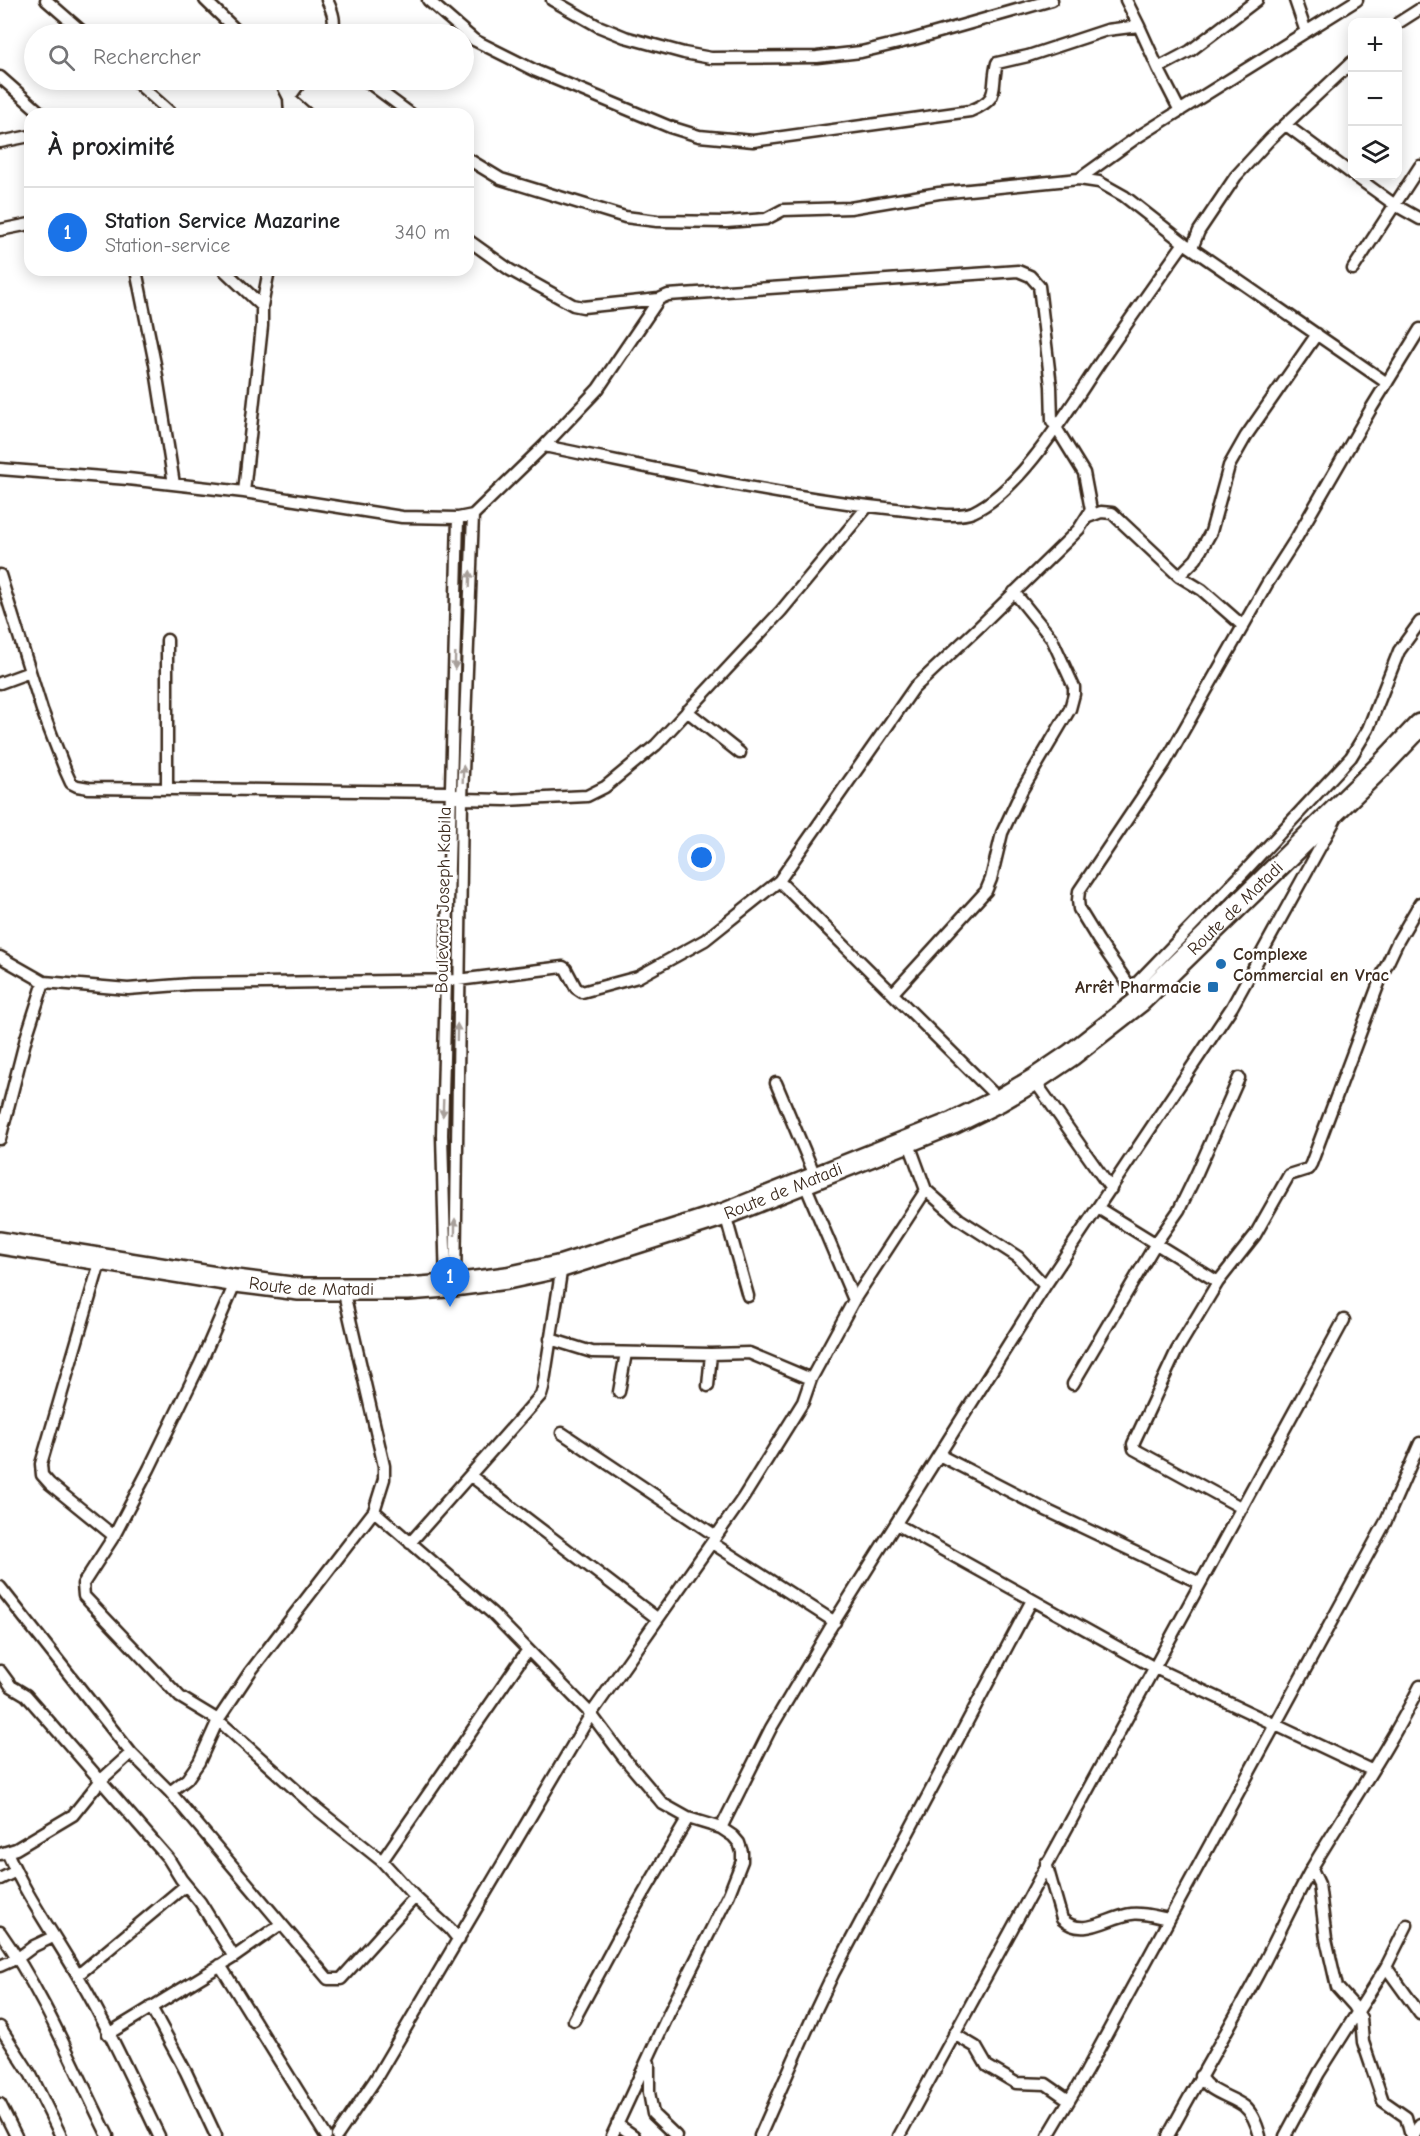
<!DOCTYPE html>
<html lang="fr">
<meta charset="utf-8">
<style>
:root{--surface:#fff;--page:#f2f2f2;--text:#202124;--muted:#757577;--line:#e0e0e0;--accent:#1a73e8}
body{margin:0;font-family:"Comic Neue",sans-serif;background:var(--page);color:var(--text)}
.controls{position:absolute;right:18px;top:18px;display:grid;overflow:hidden;border-radius:12px;box-shadow:0 3px 15px #0003}
.controls button{width:54px;height:54px;display:grid;place-items:center;padding:0;border:0;border-bottom:2px solid var(--line);background:var(--surface);color:var(--text);font:30px sans-serif}
.you{position:absolute;left:702px;top:858px;width:21px;height:21px;margin:-15px;border:4px solid #fff;border-radius:50%;background:#1a73e8;box-shadow:0 0 0 9px #1a73e833}
.badge{display:grid;place-items:center;width:39px;height:39px;border-radius:50%;background:var(--accent);color:#fff;font-size:20px;font-weight:700}
.pin{position:absolute;translate:-50% -50px;filter:drop-shadow(0 2px 3px #0008)}
.pin::after{content:'';position:absolute;top:32px;width:21px;height:18px;background:inherit;clip-path:polygon(0 0,100% 0,50% 100%)}
.list{margin:0;padding:0;list-style:none}
h2{display:flex;justify-content:space-between;align-items:center;height:78px;margin:0;padding:0 24px;font-size:26px}
h2 small{font-size:20px;font-weight:400;color:var(--muted)}
.list li{display:grid;grid-template-columns:39px 1fr auto;gap:18px;align-items:center;box-sizing:border-box;height:90px;padding:0 24px;border-top:2px solid var(--line)}
.list b{display:block;font-size:22px;white-space:nowrap}
.list p{margin:0;font-size:20px;white-space:nowrap;color:var(--muted)}
.list em{font-size:20px;font-style:normal;color:var(--muted)}
.icon{flex:none;width:33px;height:33px;fill:none;stroke:currentColor;stroke-width:2;stroke-linecap:round;stroke-linejoin:round}
.map{position:relative;flex:none;width:1420px;height:2136px;overflow:hidden}
.search{position:absolute;background:var(--surface);box-shadow:0 3px 15px #0003;left:24px;top:24px;width:450px;height:66px;display:flex;align-items:center;gap:15px;box-sizing:border-box;padding:0 21px;border-radius:33px;color:var(--muted);font-size:22px}
.panel{position:absolute;background:var(--surface);box-shadow:0 3px 15px #0003;left:24px;top:108px;width:450px;height:168px;border-radius:18px}
.map>svg:first-child{display:block}
.lines{fill:none;stroke-linecap:round;stroke-linejoin:round}
.street-casing{stroke:#3b2a1e;stroke-width:15}
.highway-casing{stroke:#3b2a1e;stroke-width:26}
.street{stroke:#fff;stroke-width:10}
.highway{stroke:#fff;stroke-width:21}
.oneway{fill:#a79f9a}
.poi-dot{fill:#1f6fb2;stroke:#fff;stroke-width:2}
.labels{text-anchor:middle;stroke-width:5;stroke-linejoin:round;paint-order:stroke}
.street-label{font-size:18px;fill:#3b2a1e;stroke:#fff}
.poi-label{font-size:18px;font-weight:bold;fill:#3b2a1e;stroke:#fff;text-anchor:start}
</style>
<div class="map">
<svg width="1420" height="2136" viewBox="0 0 1420 2136">
<rect width="100%" height="100%" fill="#fff"/>
<filter id="ink" filterUnits="userSpaceOnUse"><feTurbulence type="fractalNoise" baseFrequency=".0167" numOctaves="2"/><feDisplacementMap in="SourceGraphic" scale="12" xChannelSelector="R" yChannelSelector="G"/><feConvolveMatrix kernelMatrix="1 2 1 2 8 2 1 2 1" color-interpolation-filters="sRGB"/></filter>
<g filter="url(#ink)">
<g class="lines">
<g class="street-casing">
<path id="street" d="M46,0L85,34
M205,0L240,34
M327,0C333,12 336,22 332,34
M428,0L474,40L536,71L670,127L699,136L753,141L970,111C1002,98 990,90 997,63L1028,56L1107,30L1139,26L1158,68L1190,51L1257,0
M552,0L598,26L625,37L684,53L711,58L817,57L861,52L911,40L1052,0
M1126,0L1139,26
M1295,0L1306,32
M1398,23L1420,9
M1158,68L1180,111
M0,77L42,114
M134,80L172,114
M280,80L289,98L307,114
M365,80L411,114
M290,114L289,98L302,80
M1286,125L1352,174
M0,142L30,136
M468,159L501,179L625,217L657,221L726,222L766,219L783,210L850,208L939,193L1079,179L1099,182L1124,196L1184,243L1387,383
M1355,176L1395,205L1420,219
M1079,179L1136,138L1357,0
M0,230L30,224
M468,240L510,270L573,305L583,307L659,299
M1192,248L1199,231L1236,176L1270,139L1352,62
M1353,269L1420,166
M136,270L155,364L174,484
M224,270L262,306
M544,446C664,470 784,498 905,510C923,512 956,519 973,512C1023,489 1072,403 1103,358C1130,319 1157,281 1184,243
M0,469L128,479L244,492L402,517L458,518L473,515L544,446L598,389L659,299L668,295L1018,271L1030,276L1039,286L1051,386L1052,421L1084,473L1091,510L1079,529L1068,540L979,627L914,688L779,881L705,940L638,977L582,992L576,988L566,969L563,967L458,980L191,984L128,989L44,982L0,957
M244,492L262,326V306L269,270
M1088,517L1101,512L1112,513L1179,576L1196,559L1211,532L1229,466L1246,436L1317,334
M0,575L42,710L66,772L71,783L77,786L89,788L450,792L462,799L505,800L587,796L605,787L656,745L781,611L868,506
M1179,576L1202,590L1243,626
M167,640V788
M0,683L30,672
M687,711L740,753
M779,881L1000,1100
M1132,988L1244,872L1351,757L1368,729L1399,651L1420,622
M893,993L986,891L991,879L1002,833L1022,790L1070,709L1074,694V687L1052,639L1014,592
M1140,1001L1098,940L1079,909L1078,900L1079,891L1165,763L1267,584L1297,537L1372,407L1420,329
M1034,1080L1111,1189
M776,1083L816,1178
M0,1139L26,1038L44,982
M908,1141L926,1190L959,1219L1018,1257L1045,1286
M804,1182L854,1300
M1098,1208L1218,1282
M725,1214L748,1296
M101,1259L41,1464L42,1475L50,1484L114,1536
M236,1281L201,1362L149,1469L114,1536L83,1584L84,1596L180,1697L218,1720L317,1809L382,1861L415,1897L450,1929L459,1940
M455,1285L462,799L473,515
M446,1286L442,1135L458,518
M343,1289L384,1466V1479L374,1511L492,1613L591,1714L624,1758L663,1804L688,1818L721,1828L733,1836L739,1843L742,1852V1861L729,1894L669,2013L612,2136
M550,1339L592,1352L711,1354L749,1353L811,1379
M1073,1384L1156,1243L1179,1210L1197,1173L1239,1078
M708,1386L711,1354
M619,1392L626,1353
M562,1433L716,1536
M939,1455L1048,1511L1200,1583
M471,1476L658,1619
M1242,1508L1134,1449L1133,1444L1177,1350L1218,1282L1255,1235L1289,1175L1308,1169L1311,1164L1382,975L1398,941L1420,903
M896,1524L1155,1668L1371,1770
M410,1543L541,1395L543,1388L562,1266
M712,1543L835,1622
M0,1587L131,1753L170,1792L328,1979H341L415,1897
M0,1671L11,1686L26,1695L168,1858L181,1879L200,1902L234,1957
M170,1792L187,1779L199,1762L218,1720L250,1672L374,1511
M721,1828L771,1728L829,1630L1045,1286L1232,1007L1335,820
M7,1852C26,1896 54,1934 78,1976C108,2027 133,2082 159,2136
M0,1854L16,1849L73,1815L101,1780L131,1753
M382,1861L527,1651
M1046,1863L1062,1919C1083,1939 1108,1917 1131,1914C1142,1912 1157,1917 1169,1919
M1312,1869L1319,1884L1326,1939L1337,1987L1354,2006L1361,2018L1363,2042L1383,2101L1406,2117L1411,2136
M0,1879L16,1871
M0,1932C44,1994 74,2068 108,2136
M220,1965L326,2136
M0,1966L18,1958L34,1946L53,1937
M1386,1967L1420,2014
M78,1975L186,1885
M151,2007L186,2072L216,2136
M574,2020L624,1927L688,1818
M0,2027L31,2075L61,2136
M108,2034L234,1957L281,1924
M954,2034L976,2047L987,2066L1016,2083L1046,2084L1069,2100
M649,2063V2092L653,2114L676,2136
M1200,2076C1209,2093 1229,2095 1244,2106C1253,2113 1257,2125 1260,2136
M0,2104L16,2136
M617,2124L634,2136
M337,2136L375,2080L591,1714L743,1498L803,1402L811,1379L854,1300L926,1190
M760,2136L813,2016L833,1974L1032,1600
M899,2136L1344,1320
M1048,2136L1086,2072L1385,1523L1420,1443
M1168,2136C1197,2082 1228,2030 1257,1976C1276,1940 1293,1902 1313,1866C1349,1806 1389,1748 1420,1686
M1285,2136L1319,2073L1386,1967L1407,1925
M1414,2136L1420,2124"/>
</g>
<g class="highway-casing">
<g id="highway">
<path id="s1" d="M0,1243L236,1281L299,1289H408L446,1286L507,1278L562,1266L725,1214L953,1123L1000,1100L1034,1080L1071,1055L1140,1001L1383,764L1420,725"/>
</g>
</g>
<use href="#street" class="street"/>
<use href="#highway" class="highway"/>
</g>
<defs><path id="oneway-solid" d="M-6-.8H1V-3.2L6.5 0L1 3.2V.8H-6Z" transform="scale(1.5)"/></defs>
<g class="oneway">
<use href="#oneway-solid" transform="translate(470 579) rotate(-88)"/>
<use href="#oneway-solid" transform="translate(455 661) rotate(92)"/>
<use href="#oneway-solid" transform="translate(463 774) rotate(-88)"/>
<use href="#oneway-solid" transform="translate(457 1032) rotate(-89)"/>
<use href="#oneway-solid" transform="translate(443 1108) rotate(92)"/>
<use href="#oneway-solid" transform="translate(455 1227) rotate(-90)"/>
</g>
</g>
<g class="poi-dot">
<circle cx="1221" cy="964" r="6"/>
<rect x="1207" y="981" width="12" height="12" rx="3"/>
</g>
<g class="labels">
<g class="street-label">
<text transform="translate(443 900) rotate(-89)" y="6">Boulevard Joseph Kabila</text>
<text dy="6" stroke="none"><textPath href="#s1" startOffset="1341">Route de Matadi</textPath></text>
<text dy="6" stroke="none"><textPath href="#s1" startOffset="801">Route de Matadi</textPath></text>
<text dy="6" stroke="none"><textPath href="#s1" startOffset="315">Route de Matadi</textPath></text>
</g>
<g class="poi-label">
<text x="1233" y="960">Complexe<tspan x="1233" dy="21">Commercial en Vrac</tspan></text>
<text x="1201" y="993" text-anchor="end">Arrêt Pharmacie</text>
</g>
</g>
</svg>
<div class="controls">
<button>+</button>
<button>−</button>
<button><svg class="icon" aria-label="layers" viewBox="0 0 24 24"><path d="M12 4l9 5-9 5-9-5zM3 14l9 5 9-5"/></svg></button>
</div>
<div class="you"></div>
<div class="pin badge" style="left:450px;top:1307px">1</div>
<div class="search"><svg class="icon" aria-label="search" viewBox="0 0 24 24"><circle cx="10" cy="10" r="6"/><path d="M15 15l6 6"/></svg>Rechercher</div>
<section class="panel">
<h2>À proximité<small></small></h2>
<ul class="list">
<li><span class="badge">1</span><div><b>Station Service Mazarine</b><p>Station-service</p></div><em>340 m</em></li>
</ul>
</section>
</div>
